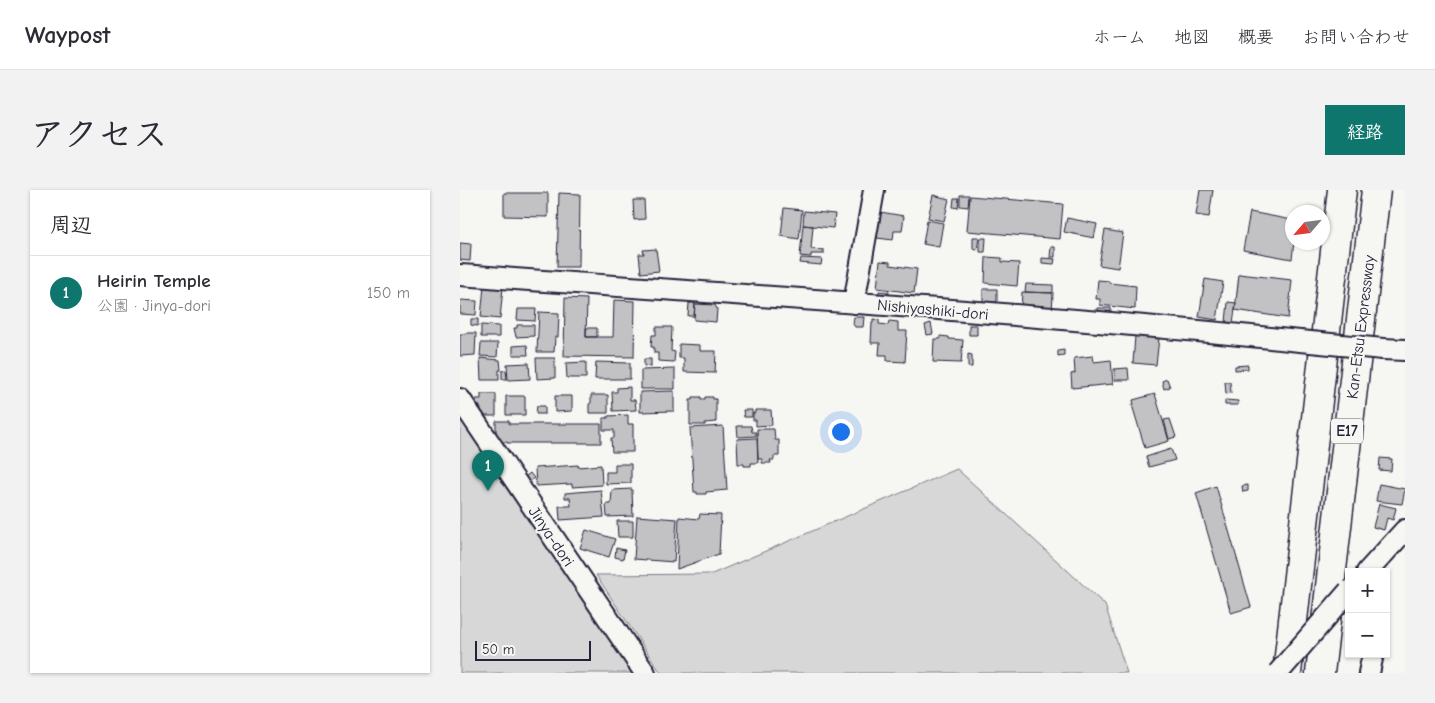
<!DOCTYPE html>
<html lang="ja">
<meta charset="utf-8">
<style>
:root{--surface:#fff;--page:#f2f2f3;--text:#2b2b33;--muted:#7c7c81;--line:#e1e1e2;--accent:#0f766e}
body{margin:0;font-family:"Comic Neue","Klee One",sans-serif;background:var(--page);color:var(--text)}
.controls{position:absolute;right:15px;bottom:15px;display:grid;overflow:hidden;border-radius:0px;box-shadow:0 1px 4px #0004}
.controls button{width:45px;height:45px;display:grid;place-items:center;padding:0;border:0;border-bottom:1px solid var(--line);background:var(--surface);color:var(--text);font:25px sans-serif}
.compass{position:absolute;left:825px;top:15px;width:45px;height:45px;border-radius:50%;background:var(--surface);box-shadow:0 1px 4px #0004;rotate:242deg}
.scale{position:absolute;left:15px;bottom:12px;width:116px;box-sizing:border-box;padding-left:5px;border:2px solid #22223b;border-top:0;font-size:14px;line-height:18px;white-space:nowrap;color:#22223b;-webkit-text-stroke:4px #f6f6f2;paint-order:stroke}
.you{position:absolute;left:380px;top:241px;width:18px;height:18px;margin:-12px;border:4px solid #fff;border-radius:50%;background:#1a73e8;box-shadow:0 0 0 8px #1a73e833}
.badge{display:grid;place-items:center;width:32px;height:32px;border-radius:50%;background:var(--accent);color:#fff;font-size:16px;font-weight:700}
.pin{position:absolute;translate:-50% -41px;filter:drop-shadow(0 1px 2px #0008)}
.pin::after{content:'';position:absolute;top:26px;width:18px;height:15px;background:inherit;clip-path:polygon(0 0,100% 0,50% 100%)}
.list{margin:0;padding:0;list-style:none}
h2{display:flex;justify-content:space-between;align-items:center;height:65px;margin:0;padding:0 20px;font-size:21px}
h2 small{font-size:16px;font-weight:400;color:var(--muted)}
.list li{display:grid;grid-template-columns:32px 1fr auto;gap:15px;align-items:center;box-sizing:border-box;height:75px;padding:0 20px;border-top:1px solid var(--line)}
.list b{display:block;font-size:19px;white-space:nowrap}
.list p{margin:0;font-size:16px;white-space:nowrap;color:var(--muted)}
.list em{font-size:16px;font-style:normal;color:var(--muted)}
.map{position:relative;flex:none;width:945px;height:483px;overflow:hidden;border-radius:0px}
header{display:flex;align-items:center;gap:30px;box-sizing:border-box;height:70px;padding:0 25px;background:var(--surface);border-bottom:1px solid var(--line)}
header strong{font-size:24px}
nav{display:flex;gap:28px;margin-inline-start:auto;font-size:18px}
.intro{display:flex;align-items:center;justify-content:space-between;box-sizing:border-box;height:120px;padding:0 30px}
h1{margin:0;font-size:35px}
.button{padding:12px 22px;border-radius:0px;background:var(--accent);color:#fff;font-size:18px;font-weight:700}
main{display:flex;gap:30px;padding:0 30px}
aside{flex:1;background:var(--surface);border-radius:0px;box-shadow:0 1px 4px #0004}
.map>svg:first-child{display:block}
.green{fill:#d7d7d7;stroke:#7c7c89}
.building{fill:#c2c2c4;stroke:#22223b}
.lines{fill:none;stroke-linecap:round;stroke-linejoin:round}
.minor-casing{stroke:#22223b;stroke-width:24}
.highway-casing{stroke:#22223b;stroke-width:31}
.minor{stroke:#f6f6f2;stroke-width:20}
.highway{stroke:#f6f6f2;stroke-width:28}
.minor-bridge-casing{stroke:#22223b;stroke-width:24;stroke-linecap:butt}
.minor-bridge{stroke:#f6f6f2;stroke-width:20}
.labels{text-anchor:middle;stroke-width:4.5;stroke-linejoin:round;paint-order:stroke}
.shield{fill:#f6f6f2;stroke:#626272;stroke-width:1}
.shield-label{font-size:15px;font-weight:bold;fill:#22223b}
.street-label{font-size:16px;fill:#22223b;stroke:#f6f6f2}
</style>
<header>
<strong>Waypost</strong>
<nav><a>ホーム</a><a>地図</a><a>概要</a><a>お問い合わせ</a></nav>
</header>
<div class="intro"><h1>アクセス</h1><a class="button">経路</a></div>
<main>
<aside>
<h2>周辺<small></small></h2>
<ul class="list">
<li><span class="badge">1</span><div><b>Heirin Temple</b><p>公園 · Jinya-dori</p></div><em>150 m</em></li>
</ul>
</aside>
<div class="map">
<svg width="945" height="483" viewBox="0 0 945 483">
<rect width="100%" height="100%" fill="#f6f6f2"/>
<filter id="ink" filterUnits="userSpaceOnUse"><feTurbulence type="fractalNoise" baseFrequency=".02" numOctaves="2"/><feDisplacementMap in="SourceGraphic" scale="10" xChannelSelector="R" yChannelSelector="G"/><feConvolveMatrix kernelMatrix="1 2 1 2 8 2 1 2 1" color-interpolation-filters="sRGB"/></filter>
<g filter="url(#ink)">
<path class="green" d="M0,211L177,483H0Z
M497,279L645,415L667,483H201L136,385L252,384Z"/>
<path class="building" d="M740,0H753L749,27L736,25Z
M44,3H88V27L44,26Z
M99,3L120,4L119,77H97Z
M473,5L489,9L484,31L468,28Z
M500,5H509L508,17L500,16Z
M510,6L603,14L600,49L507,41Z
M494,8H499L498,18L493,17Z
M173,10H184L185,29L174,30Z
M324,18L342,20L339,49L321,46Z
M344,21L375,24L373,38L343,35Z
M420,22L444,26L442,41H434L433,50L417,48Z
M790,22L832,30V52H834L832,69L783,60Z
M607,28L637,34L634,48L604,42Z
M467,30L483,33L479,57L463,54Z
M343,35L353,36L351,59L364,60V64H351V67L340,66Z
M645,40L663,43L658,78L639,75Z
M513,47H519L517,60L513,59Z
M520,48H526L525,62H520Z
M0,53L11,54L10,71L0,70Z
M591,57H595V67H590Z
M196,59L199,81L181,83L179,64H184L183,60Z
M526,67L542,68V72L559,73L557,96L525,93Z
M341,68L362,69L361,75L340,73Z
M582,68L595,69L594,74L582,73Z
M420,71L430,72V75L457,79L454,103L417,98Z
M779,84L832,90L828,128L775,120Z
M745,89L763,92L757,130L739,127Z
M638,90L649,91V93L676,96L675,119L640,115V109H636Z
M566,94L593,95V103L565,102Z
M24,96L43,97L40,129L21,127Z
M523,99H537V112H523Z
M419,101L429,102L428,111L418,110Z
M562,102L593,103L592,123L561,121Z
M105,108L127,109L126,147H153L154,110L175,111L174,167L104,166Z
M0,110L17,111L16,125L0,124Z
M768,112L776,113L773,133L766,132Z
M229,113H235L234,126H228Z
M235,114L255,115L257,119L256,132L234,130Z
M638,118H651V126H638Z
M58,119H76L75,131L57,130Z
M79,122L99,123L98,147H95L94,162H77Z
M394,127H404L403,137H395L393,134Z
M11,129H18V136L11,135Z
M413,129L419,130V134L428,135L429,131L438,132V141H447L445,172L427,171V165H419L420,153H411L412,133H413Z
M471,133L473,144L467,145L465,135Z
M21,135L39,136V147H21Z
M57,135H74V146L56,147L54,138H57Z
M509,135H517V145H509Z
M196,137H212L211,161L215,162L214,172L198,171V163H194V157H191L192,145H196Z
M126,138H137V147H126Z
M5,143H16L15,165L0,166V144H5Z
M480,146L489,147V149L503,150L501,173L473,172L474,149H480Z
M675,146L699,148L696,175L673,173Z
M21,153H38L37,167L20,166Z
M219,154L240,155V161H256L255,183L224,182V168H219Z
M67,155L68,165H53V156Z
M604,160V165L598,166V161Z
M508,164L512,165V177H508Z
M633,166L634,172L651,170L653,194L612,198L611,184L615,183L614,168Z
M20,168L40,170L41,180H39V190H21Z
M76,168H95V188L77,189Z
M184,169H191V177L184,176Z
M126,172V188H107L106,173Z
M136,172L170,173V189H135Z
M69,173L70,189L48,190L47,174Z
M788,175V179L775,180V176Z
M668,178L669,190H655L654,179Z
M215,179V199H181V180Z
M46,180L47,189H42V181Z
M707,189L710,197L704,199L702,191Z
M765,192H770L771,203L766,204Z
M170,197V210H175L176,220L153,221L152,202H157V198Z
M214,201V221L180,222V202Z
M21,204H36V226H23V222H20V216H16V209H21Z
M695,204L709,251L685,258L672,215H674L673,210Z
M131,205H148V223H129V214L131,213Z
M46,206H65V225H46Z
M95,206H112V221L95,222Z
M233,207H241V209H245V207H253V209H256V232L245,233V235H230V210H233Z
M765,210L778,211V215H765Z
M77,216H85V224H76Z
M283,220H292V227H284Z
M295,220H311L312,235L296,236V230H293V223H295Z
M168,225V234H173V262H152L151,248H154V240H143V228H148V226Z
M710,229L716,247L709,249L704,230Z
M36,231H49V234H141V253H47V252H42L36,243Z
M263,236L267,300L246,302V304H237V302H234L230,238Z
M277,236H291L292,242H296V246L278,247Z
M297,239H314L315,250H319V266H314V270H310L311,273H302V269H298Z
M297,248L298,273H291V276H284V274H278L277,249Z
M711,259L715,270L689,277L686,267Z
M920,268L932,269L931,281L919,280Z
M155,274H171V293L146,294V282H155Z
M118,275V277L141,275L142,295L112,297V294L76,296L75,278Z
M70,283L74,288L69,292L65,287Z
M919,294L945,299L942,314L916,311Z
M788,295V301L783,302L782,296Z
M756,296L791,417L771,423L736,303Z
M172,299L173,326L147,327L146,314H151L152,300Z
M141,300L144,327L100,330L99,316H111L110,308H105V303Z
M919,314L936,318L933,330L927,328L924,340L913,337Z
M240,324L261,325L259,364L217,379L219,327L239,329Z
M177,326L217,329L214,372L174,369Z
M157,331H173V347H158Z
M126,340L155,349L149,367L120,358Z
M156,358L165,360L163,369L155,367Z"/>
<g class="lines">
<g class="minor-casing">
<path id="minor" d="M0,85C280,105 561,122 840,151
M394,113L414,0
M923,159L945,160
M0,209L185,483
M907,382L945,340
M909,483L913,464"/>
</g>
<g class="highway-casing">
<path id="highway" d="M827,483L882,0
M860,483L916,0"/>
</g>
<use href="#minor" class="minor"/>
<use href="#highway" class="highway"/>
<g class="minor-bridge-casing">
<path id="minor-bridge" d="M840,151L923,159
M818,483L889,401"/>
</g>
<use href="#minor-bridge" class="minor-bridge"/>
</g>
</g>
<g class="labels">
<rect class="shield" x="871" y="228.5" width="32" height="25" rx="4"/>
<g class="shield-label">
<text x="887" y="246">E17</text>
</g>
<g class="street-label">
<text transform="translate(473 119) rotate(5)" y="6">Nishiyashiki-dori</text>
<text transform="translate(900 137) rotate(-83)" y="6">Kan-Etsu Expressway</text>
<text transform="translate(92 346) rotate(56)" y="6">Jinya-dori</text>
</g>
</g>
</svg>
<div class="controls">
<button>+</button>
<button>−</button>
</div>
<svg class="compass" viewBox="-18 -18 36 36"><path d="M0-13l5 13h-10z" fill="#e53935"/><path d="M0 13l5-13h-10z" fill="#7c7c81"/></svg>
<div class="scale">50 m</div>
<div class="you"></div>
<div class="pin badge" style="left:28px;top:301px">1</div>
</div>
</main>
